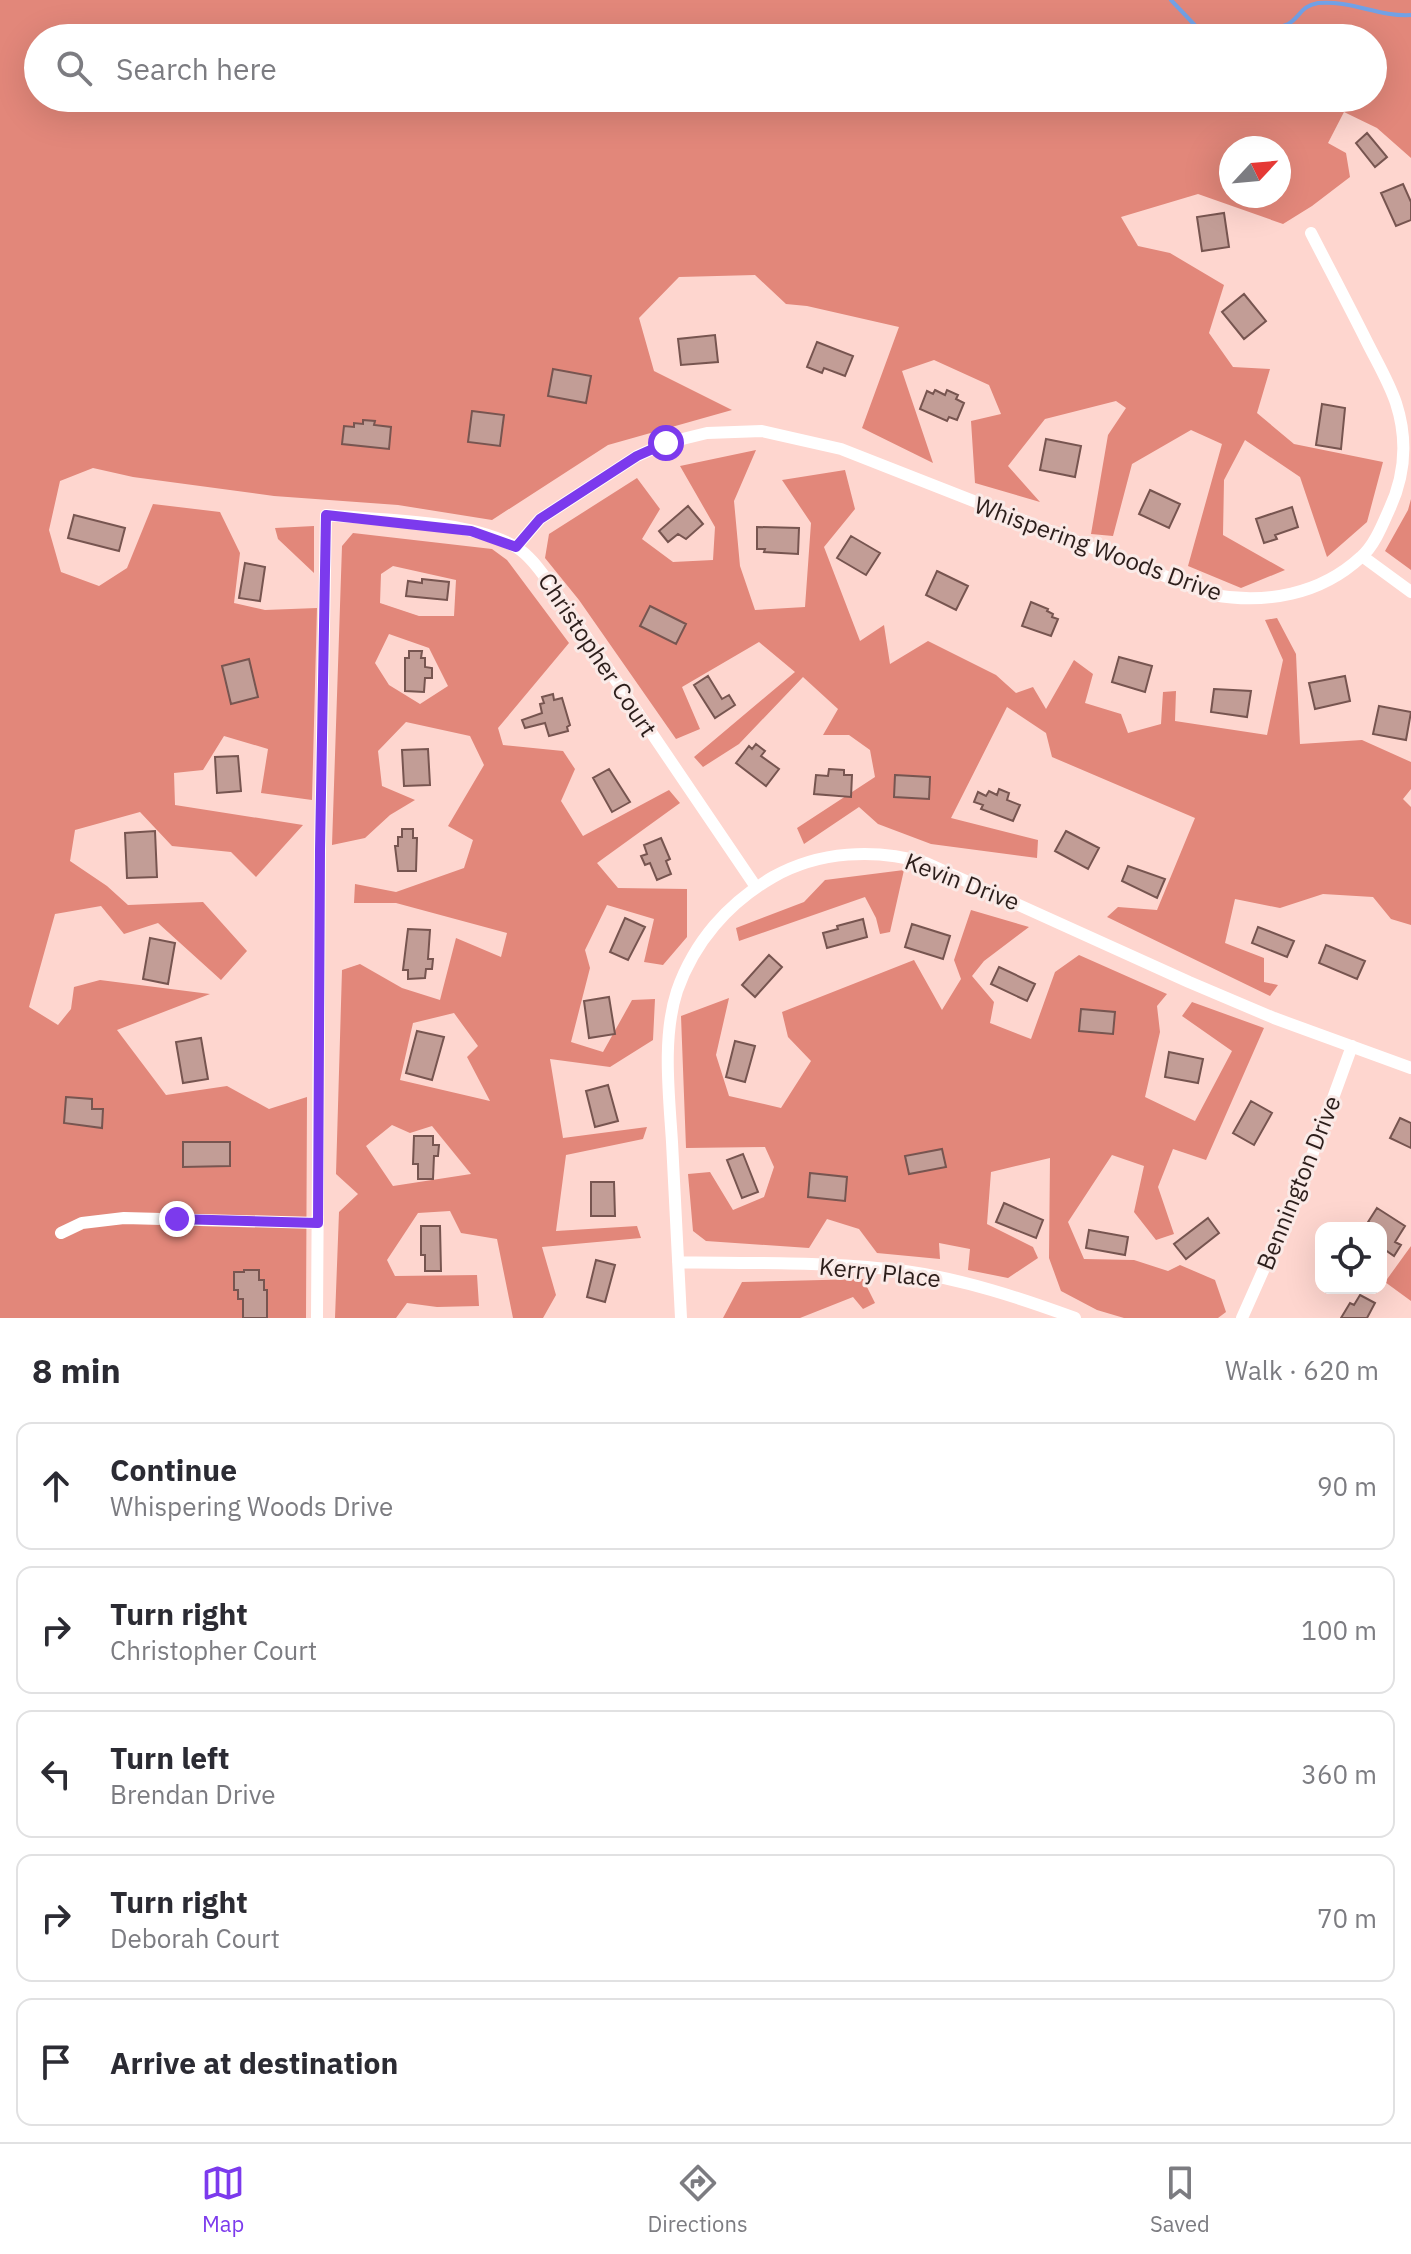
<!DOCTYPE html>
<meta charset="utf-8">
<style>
:root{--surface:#fff;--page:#f7f7f7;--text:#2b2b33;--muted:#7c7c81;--line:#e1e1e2;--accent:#7c3aed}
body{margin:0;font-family:"IBM Plex Sans",sans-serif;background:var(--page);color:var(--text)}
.controls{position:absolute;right:24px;bottom:24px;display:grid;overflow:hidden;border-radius:16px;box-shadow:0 8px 32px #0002}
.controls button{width:72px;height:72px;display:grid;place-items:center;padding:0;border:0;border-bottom:2px solid var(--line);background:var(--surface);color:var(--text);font:40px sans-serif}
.compass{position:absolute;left:1219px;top:136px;width:72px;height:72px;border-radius:50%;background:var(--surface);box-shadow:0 8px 32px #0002;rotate:64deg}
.stop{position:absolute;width:24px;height:24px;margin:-18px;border:6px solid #7c3aed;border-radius:50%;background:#fff}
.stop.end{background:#7c3aed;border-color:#fff;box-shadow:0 2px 8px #0008}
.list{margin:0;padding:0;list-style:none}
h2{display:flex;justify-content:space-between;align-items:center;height:104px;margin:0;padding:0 32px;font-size:34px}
h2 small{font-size:26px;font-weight:400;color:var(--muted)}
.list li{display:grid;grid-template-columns:52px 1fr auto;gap:24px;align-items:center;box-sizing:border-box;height:128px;margin:0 16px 16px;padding:0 16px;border:2px solid var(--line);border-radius:16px}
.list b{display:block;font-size:30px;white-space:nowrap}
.list p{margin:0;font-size:26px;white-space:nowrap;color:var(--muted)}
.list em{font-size:26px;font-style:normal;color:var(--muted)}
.icon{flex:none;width:44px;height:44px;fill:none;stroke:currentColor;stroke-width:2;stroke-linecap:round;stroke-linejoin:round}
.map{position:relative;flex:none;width:1411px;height:1318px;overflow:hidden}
.search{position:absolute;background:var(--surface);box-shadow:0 8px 32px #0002;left:24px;right:24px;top:24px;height:88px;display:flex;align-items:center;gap:20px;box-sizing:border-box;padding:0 28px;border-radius:44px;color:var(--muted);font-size:30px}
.sheet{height:824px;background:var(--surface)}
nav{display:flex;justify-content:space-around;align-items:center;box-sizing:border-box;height:112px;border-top:2px solid var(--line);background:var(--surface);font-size:22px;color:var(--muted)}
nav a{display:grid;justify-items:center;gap:4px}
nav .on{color:var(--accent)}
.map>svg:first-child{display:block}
.forest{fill:#e2877a;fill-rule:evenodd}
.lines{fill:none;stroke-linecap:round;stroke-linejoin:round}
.stream{stroke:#72a1e6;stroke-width:4}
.building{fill:#c29d96;stroke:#775550;stroke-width:2}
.minor{stroke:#fff;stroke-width:12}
.route{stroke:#7c3aed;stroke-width:10}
.labels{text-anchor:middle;stroke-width:6;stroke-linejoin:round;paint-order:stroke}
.street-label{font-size:24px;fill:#2c1e1b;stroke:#faeae7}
</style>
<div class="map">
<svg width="1411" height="1318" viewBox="0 0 1411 1318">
<rect width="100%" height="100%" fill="#fed6cf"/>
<path class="forest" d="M0,0H1411V158L1377,128L1344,112L1328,143L1346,153L1350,177L1312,206L1283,224L1198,194L1121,217L1138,246L1170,253L1224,285L1209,333L1233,367L1270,369L1257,413L1294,444L1383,462L1367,522L1327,557L1300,477L1245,440L1224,480L1223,535L1285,570L1241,588L1188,566L1222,444L1191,430L1132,464L1113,536L1091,534L1108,435L1126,408L1116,401L1045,419L1008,466L1040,502L975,483L971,421L1001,414L989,385L934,360L902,371L933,463L862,428L899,327L807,306L786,304L755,275L679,277L639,318L654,371L732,410L608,445L492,520L398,505L274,496L133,477L93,468L60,481L49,530L61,572L99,586L127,568L153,504L220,512L240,553L234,603L265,610L317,608L312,800L261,793L268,749L224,736L203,770L174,773L175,805L303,825L256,877L231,852L172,846L140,812L75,830L70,861L107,886L128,905L203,902L247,951L221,980L158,923L124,934L101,906L55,914L29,1007L58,1025L71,1009L74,987L100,980L210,994L117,1030L166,1095L227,1086L269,1109L307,1097L306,1318H0ZM38,38H1373V98H38ZM1231,148H1279V196H1231Z
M756,450L734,501L740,566L755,610L805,607L811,523L782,480L845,470L855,509L824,547L860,641L884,625L890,664L928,641L996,675L1016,693L1033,687L1046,709L1074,660L1093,674L1085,703L1121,714L1128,733L1161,724L1163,692L1176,691L1175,721L1267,735L1283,660L1265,620L1277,618L1296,654L1300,744L1362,740L1411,762V789L1403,799L1411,807V925L1391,919L1373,897L1323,894L1280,908L1235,899L1225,943L1264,958V982L1278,985L1270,996L1107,917L1118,907L1157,910L1195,818L1052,757L1046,733L1007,707L951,818L1038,840L1037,858L931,844L878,824L859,807L804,844L797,828L875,777L870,750L849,735H823L838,709L803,677L739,744L703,767L694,757L795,672L759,642L682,687L700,729L676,739L579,600L545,558L549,534L637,478L660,509L642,539L673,562L713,560L715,527L680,466Z
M1411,499V570L1385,551L1408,510Z
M314,526V573L278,539L275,528Z
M353,533L492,549L507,560L569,643L498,728L503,745L563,751L575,769L561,801L583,836L669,790L680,803L597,863L618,888L687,889V937L663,965L644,962L654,919L607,905L585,950L590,968L571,1042L603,1052L632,1000L655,999L653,1040L610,1067L550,1059L563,1138L647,1127L643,1139L566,1155L556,1231L637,1226L641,1238L542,1247L556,1295L543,1318H513L497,1239L461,1233L450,1211L418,1213L387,1260L395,1276L477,1275L479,1306L437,1307L407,1303L396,1318H335L339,1212L358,1194L336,1174L342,970L360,964L402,988L440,1000L456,938L501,957L507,933L396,903H354L355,884L396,892L464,868L473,840L448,826L484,765L470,736L406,722L378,751L382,786L415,800L390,815L365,838L332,845L342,546ZM393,566L456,580L454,616H419L380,603L381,574ZM389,634L429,648L448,686L420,704L389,685L375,663ZM454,1013L478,1046L467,1057L490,1101L400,1080L413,1023ZM392,1125L410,1133L432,1126L471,1174L393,1186L366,1146Z
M904,870L890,932L880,934L876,918L865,897L739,941L736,928L804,902L825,880Z
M971,910L1029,927L984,961L972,976L994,1002L990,1023L1031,1039L1055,972L1079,955L1167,994L1157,1006L1160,1032L1145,1097L1195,1121L1232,1051L1182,1016L1192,1002L1264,1028L1206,1160L1173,1149L1158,1187L1174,1234L1156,1240L1134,1212L1144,1166L1112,1155L1068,1222L1084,1259L1134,1260L1168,1271L1180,1265L1215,1280L1226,1312L1218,1318H1124L1097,1310L1061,1291L1049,1258L1050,1158L991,1172L987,1224L1033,1247L1038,1258L1008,1278L968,1270L970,1249L939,1243L940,1259L877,1253L859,1229L827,1219L809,1248L706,1241L693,1231L688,1174L710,1172L733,1210L764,1197L774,1167L765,1147L686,1148L681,1016L729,998L716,1055L729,1096L781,1108L811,1061L788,1037L782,1012L914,960L942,1010L961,979L954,960Z
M1411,1246V1301L1385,1282Z
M863,1279L875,1303L863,1309L853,1297L800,1318H723L742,1282Z"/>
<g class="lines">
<path class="stream" d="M1171,0L1207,38
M1239,38C1255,32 1272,31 1288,24C1300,18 1300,6 1318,3C1351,0 1379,17 1411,15"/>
</g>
<path class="building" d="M1367,133L1387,157L1375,167L1356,143Z
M1403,184L1411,202V220L1396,226L1381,193Z
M1224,213L1229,247L1202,251L1197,217Z
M1244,294L1266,321L1244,339L1222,312Z
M715,335L718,362L681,365L678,339Z
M817,342L853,356L845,376L824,368L822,373L807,367Z
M553,369L591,376L586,403L548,396Z
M935,390L945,395L947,390L958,395L956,399L964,403L957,420L949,417L947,421L920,409L927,391L933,394Z
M1322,404L1345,408L1341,449L1316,445Z
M472,411L504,415L500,446L468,442Z
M363,420L375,421L374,425L391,427L389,449L342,444L344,426L354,427V423L363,424Z
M1046,439L1081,446L1075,477L1040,470Z
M1150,490L1180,504L1169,528L1139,514Z
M688,506L703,524L686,539L678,534L668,542L659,531Z
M1292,507L1298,527L1275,535L1277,539L1264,543L1256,519Z
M74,515L125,528L119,551L68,538Z
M757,527L799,528L798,554L764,552L765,549H757Z
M851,536L880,553L866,575L837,558Z
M245,563L265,567L260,601L239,598Z
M937,571L968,586L956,610L926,595Z
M422,579L449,582L447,600L406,596L408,581L422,583Z
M1031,602L1048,609L1047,611L1053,614L1052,617L1058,619L1051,636L1022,626Z
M650,606L686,624L676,644L640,626Z
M409,651H422L421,658H425V667L432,668V678H425L424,692L405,691V658H409Z
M1119,657L1152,666L1145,692L1112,682Z
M249,659L258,697L231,704L222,666Z
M708,676L722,699L729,695L735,705L715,718L694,685Z
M1345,676L1350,701L1315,709L1309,683Z
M1214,689L1251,691L1247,717L1211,712Z
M553,694L554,700L562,698L570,725L567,727L568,731L549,736L545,723L525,728L522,720L542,713L540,704L544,703L542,697Z
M1379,706L1411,712L1406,740L1373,734Z
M756,744L765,751L761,756L779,769L766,786L736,763L749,746L752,749Z
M428,749L430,785L404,786L402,750Z
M238,756L241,791L217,793L215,757Z
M609,769L630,802L612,812L593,778Z
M829,769L844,770V775H852L851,797L814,794L816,775L828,776Z
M895,775L930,777L929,799L894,797Z
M999,789L1009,793L1007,800L1020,805L1013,821L981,809L983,805L974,802L978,792L986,796L989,791L997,795Z
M402,829H413V838H417L416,871H398L395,846H398V837H402Z
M155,831L157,877L127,878L125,833Z
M1066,831L1099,848L1088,869L1055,851Z
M661,838L670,859L666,861L671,874L657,880L650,863L645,865L641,856L647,854L644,845Z
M1128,866L1165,879L1157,898L1122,881Z
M625,918L645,927L628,960L610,952Z
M863,919L867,937L827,948L823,933L838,929L837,926Z
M912,924L950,936L943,959L905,947Z
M1258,927L1294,941L1287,957L1252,943Z
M408,929L430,930L428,959H433L432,969H426L425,978L408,979V970H403Z
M150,938L175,943L168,984L143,979Z
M1326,945L1365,961L1357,979L1319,963Z
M769,955L782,967L755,997L742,985Z
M999,967L1035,984L1027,1001L991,984Z
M609,997L615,1034L589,1038L584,1001Z
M1081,1009L1115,1012L1113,1034L1079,1031Z
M417,1031L444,1037L432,1080L406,1073Z
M201,1038L208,1079L183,1083L176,1042Z
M735,1041L755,1046L745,1082L726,1077Z
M1169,1052L1203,1059L1198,1083L1165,1077Z
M608,1085L618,1121L595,1127L586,1091Z
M66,1097L92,1099V1109H103L102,1128L64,1123Z
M1251,1101L1272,1113L1254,1145L1233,1133Z
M1400,1118L1411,1123V1148L1390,1138Z
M414,1136H433V1145H439L438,1156H434L433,1179H418V1164H413Z
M183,1142H230V1166L183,1167Z
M942,1149L946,1167L909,1174L905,1156Z
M743,1154L758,1192L742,1198L727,1160Z
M810,1173L847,1177L845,1201L808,1197Z
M591,1182H614L615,1216H591Z
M1004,1203L1043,1220L1036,1238L996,1222Z
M1377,1208L1405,1226L1395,1242L1401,1245L1394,1256L1381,1247V1228L1368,1222Z
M1208,1218L1219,1233L1186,1259L1174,1244Z
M421,1226H440L441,1271H425V1255H421Z
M1089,1230L1128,1237L1125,1255L1086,1248Z
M596,1260L615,1265L605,1302L587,1297Z
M244,1270H259V1280H264V1290H267V1318H243V1299H238V1290H234V1272H244Z
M1360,1295L1375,1303L1367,1318H1341L1350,1303L1354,1305Z"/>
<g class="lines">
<path class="minor" d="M516,547L540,519L637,456L666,443L707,433L762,431L841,449L1213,595C1266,604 1320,595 1361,557C1374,546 1382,526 1389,510C1405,476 1408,440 1396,403C1389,382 1377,362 1367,342C1349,306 1330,270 1311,233
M1362,556L1411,592
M61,1233L82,1223L124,1218L318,1223
M678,1262C753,1264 831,1261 905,1271C963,1279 1020,1298 1075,1318
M317,1318L320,850L326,515C380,520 470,520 516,547C532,557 543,575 554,589L756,887
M681,1318C678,1259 675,1201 672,1142C669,1094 662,1037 677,991C694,942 728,903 773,877C819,851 875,848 926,863L1189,982L1274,1018L1411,1068
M1242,1318L1302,1183L1352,1046"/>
</g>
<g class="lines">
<path class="route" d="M177,1219L318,1223L320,850L326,515L471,531L516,547L540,519L637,456L666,443"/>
</g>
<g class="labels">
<g class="street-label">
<text transform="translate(1098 549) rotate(20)" y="8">Whispering Woods Drive</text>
<text transform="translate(597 655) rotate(56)" y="8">Christopher Court</text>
<text transform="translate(962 882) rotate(21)" y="8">Kevin Drive</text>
<text transform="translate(1299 1183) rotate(-68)" y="8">Bennington Drive</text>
<text transform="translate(880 1273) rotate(6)" y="8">Kerry Place</text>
</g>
</g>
</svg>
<div class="controls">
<button><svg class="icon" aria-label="locate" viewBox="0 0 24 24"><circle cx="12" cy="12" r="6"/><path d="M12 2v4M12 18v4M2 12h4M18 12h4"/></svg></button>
</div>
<svg class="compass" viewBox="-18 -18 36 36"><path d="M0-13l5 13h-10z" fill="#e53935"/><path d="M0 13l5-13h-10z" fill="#7c7c81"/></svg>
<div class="stop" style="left:666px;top:443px"></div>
<div class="stop end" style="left:177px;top:1219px"></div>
<div class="search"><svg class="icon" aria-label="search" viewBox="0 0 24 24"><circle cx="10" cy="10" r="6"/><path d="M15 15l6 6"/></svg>Search here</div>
</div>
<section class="sheet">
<h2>8 min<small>Walk · 620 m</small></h2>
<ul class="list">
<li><svg class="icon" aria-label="ahead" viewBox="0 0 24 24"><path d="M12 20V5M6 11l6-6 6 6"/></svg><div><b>Continue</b><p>Whispering Woods Drive</p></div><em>90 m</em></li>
<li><svg class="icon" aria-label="right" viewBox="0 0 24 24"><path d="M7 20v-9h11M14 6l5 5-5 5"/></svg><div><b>Turn right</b><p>Christopher Court</p></div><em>100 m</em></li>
<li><svg class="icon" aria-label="left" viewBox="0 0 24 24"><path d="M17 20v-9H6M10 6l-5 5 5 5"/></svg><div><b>Turn left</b><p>Brendan Drive</p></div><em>360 m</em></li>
<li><svg class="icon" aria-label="right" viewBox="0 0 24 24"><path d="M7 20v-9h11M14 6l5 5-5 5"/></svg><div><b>Turn right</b><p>Deborah Court</p></div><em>70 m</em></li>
<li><svg class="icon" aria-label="arrive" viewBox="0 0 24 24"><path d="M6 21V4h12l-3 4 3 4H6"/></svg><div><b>Arrive at destination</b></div></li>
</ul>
</section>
<nav>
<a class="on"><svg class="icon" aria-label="map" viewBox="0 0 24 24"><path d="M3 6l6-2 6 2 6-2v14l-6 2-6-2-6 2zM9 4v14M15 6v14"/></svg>Map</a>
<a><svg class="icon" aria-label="directions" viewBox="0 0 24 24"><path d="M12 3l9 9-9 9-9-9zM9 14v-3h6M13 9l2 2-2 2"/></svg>Directions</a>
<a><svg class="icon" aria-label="saved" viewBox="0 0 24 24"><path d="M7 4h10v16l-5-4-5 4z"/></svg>Saved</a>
</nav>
